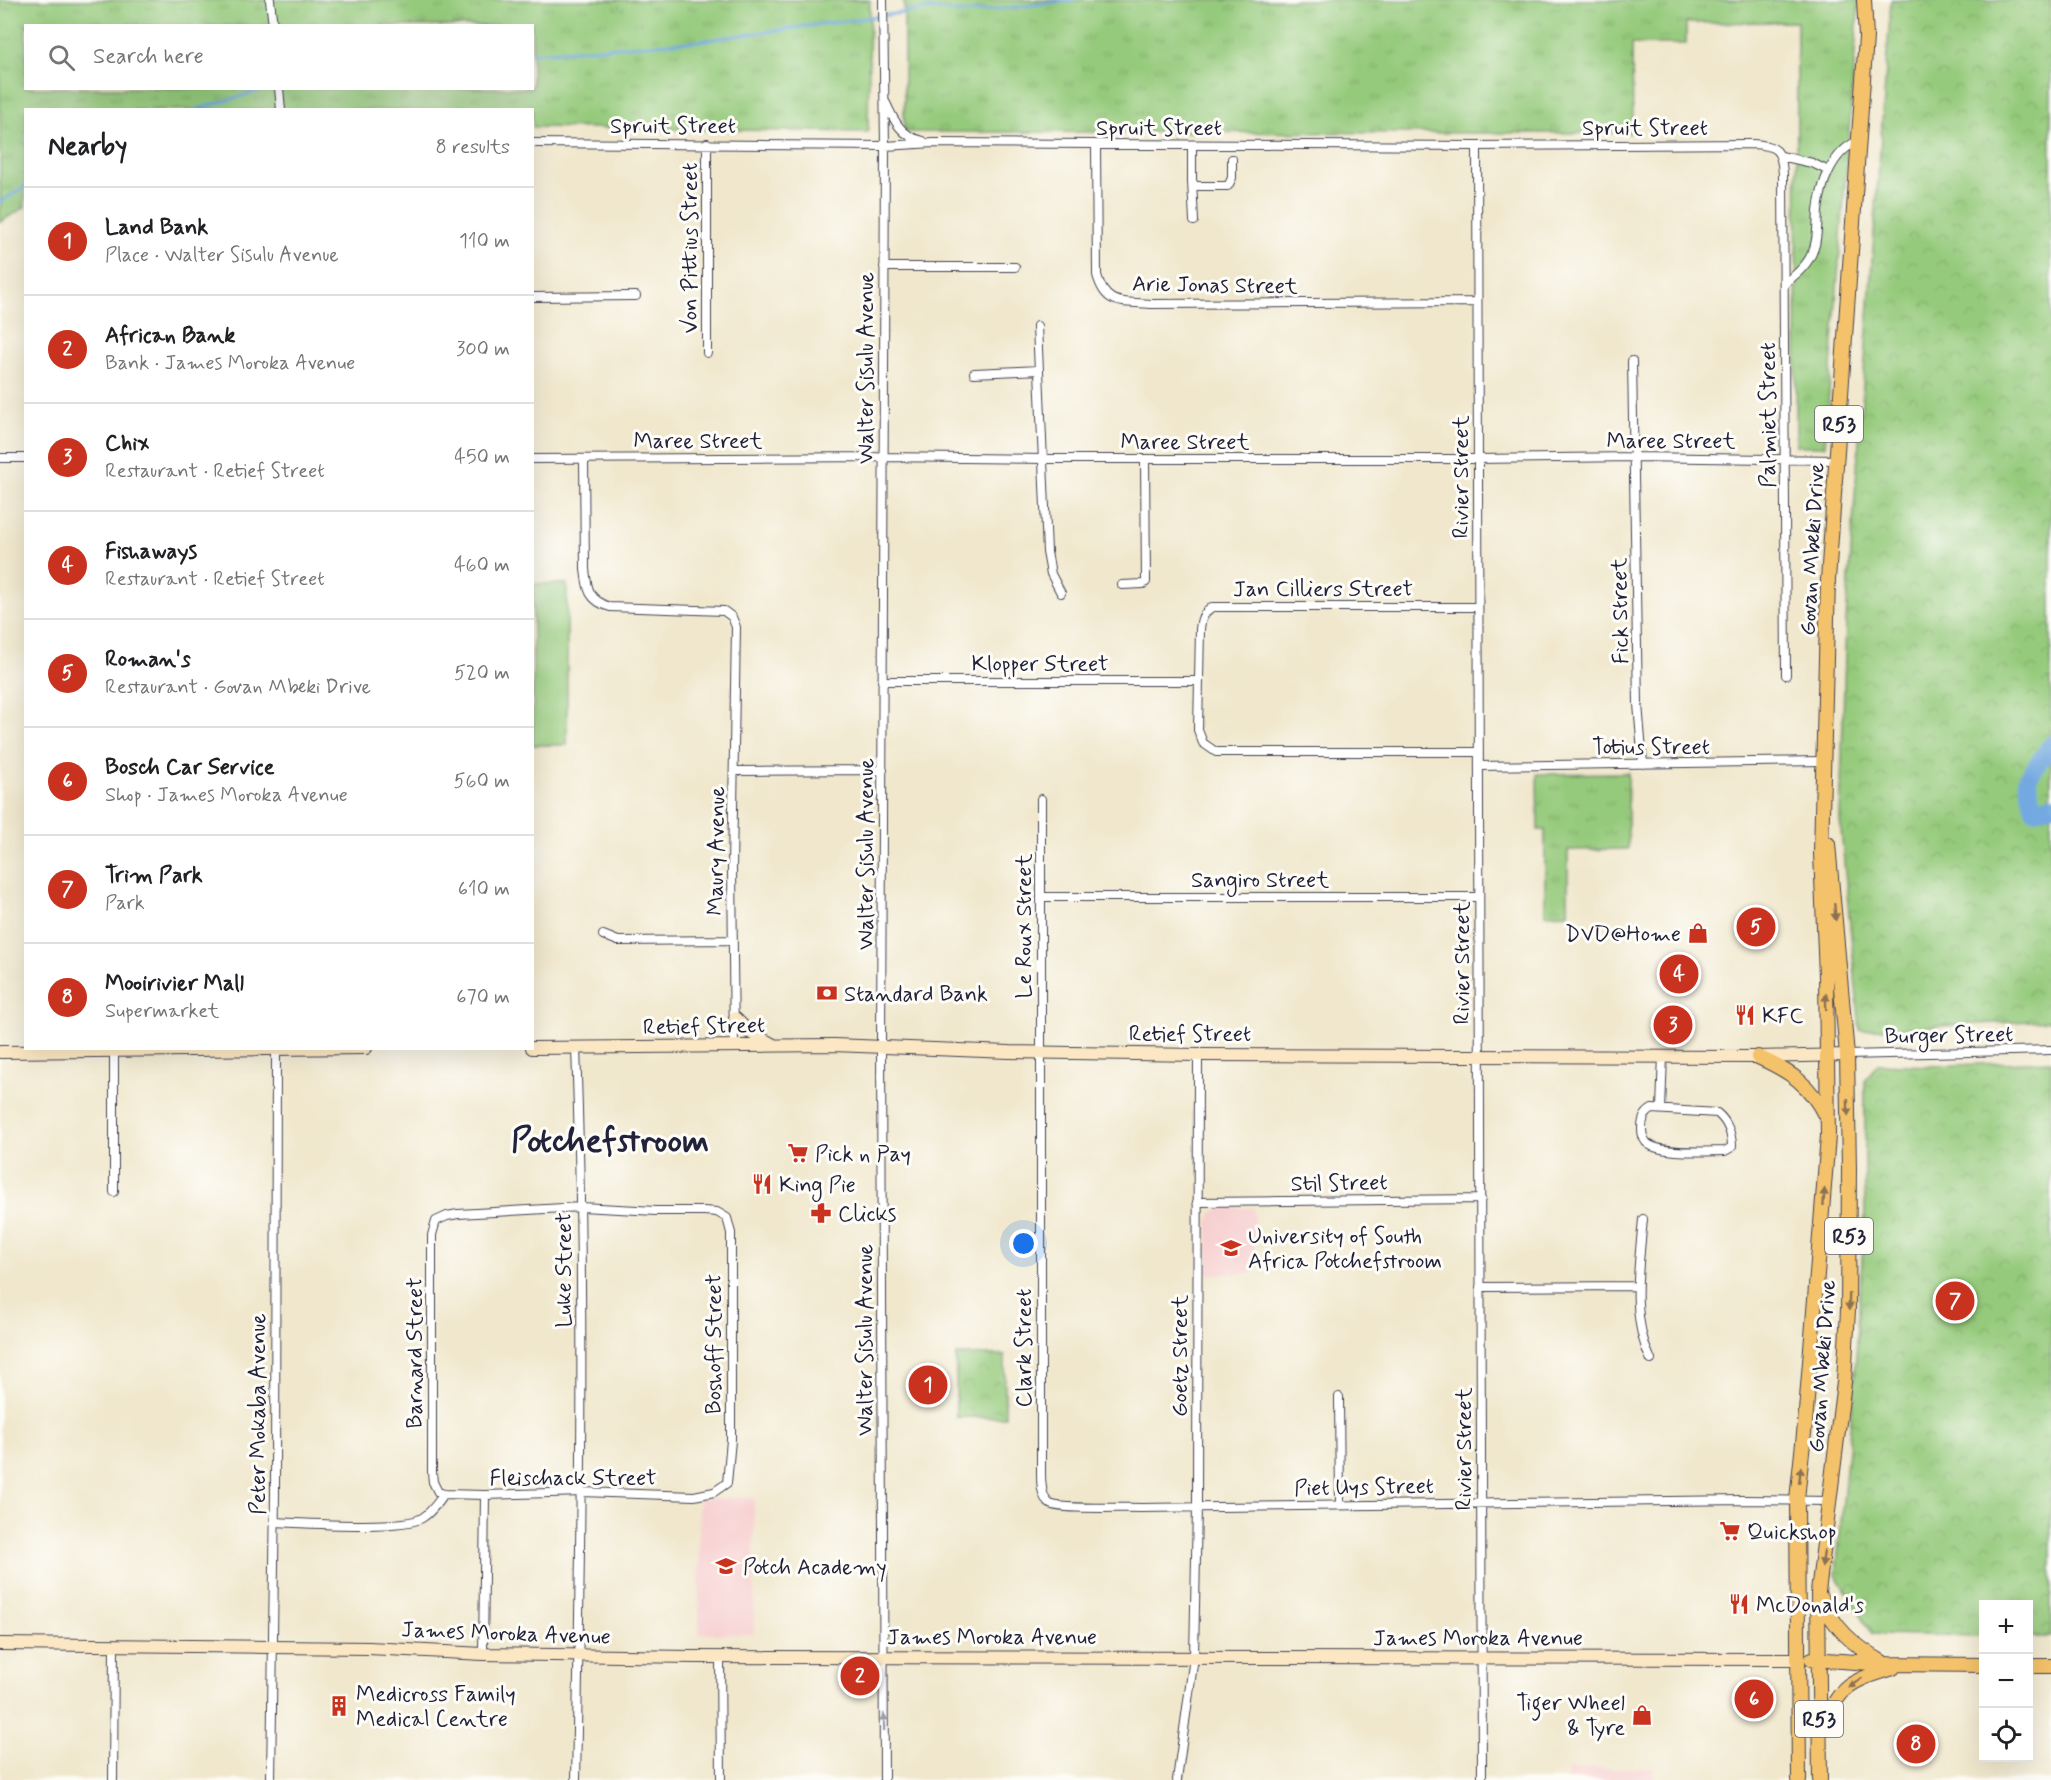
<!DOCTYPE html>
<meta charset="utf-8">
<style>
:root{--surface:#fff;--page:#f6f6f6;--text:#202124;--muted:#757577;--line:#e0e0e0;--accent:#c8321e}
body{margin:0;font-family:Mynerve,sans-serif;background:var(--page);color:var(--text)}
.controls{position:absolute;right:18px;bottom:18px;display:grid;overflow:hidden;border-radius:0px;box-shadow:0 6px 24px #0002}
.controls button{width:54px;height:54px;display:grid;place-items:center;padding:0;border:0;border-bottom:2px solid var(--line);background:var(--surface);color:var(--text);font:30px sans-serif}
.you{position:absolute;left:1024px;top:1244px;width:21px;height:21px;margin:-15px;border:4px solid #fff;border-radius:50%;background:#1a73e8;box-shadow:0 0 0 9px #1a73e833}
.badge{display:grid;place-items:center;width:39px;height:39px;border-radius:50%;background:var(--accent);color:#fff;font-size:20px;font-weight:700}
.pin{position:absolute;translate:-50% -50%;border:3px solid #fff;box-shadow:0 2px 6px #0006}
.list{margin:0;padding:0;list-style:none}
h2{display:flex;justify-content:space-between;align-items:center;height:78px;margin:0;padding:0 24px;font-size:26px}
h2 small{font-size:20px;font-weight:400;color:var(--muted)}
.list li{display:grid;grid-template-columns:39px 1fr auto;gap:18px;align-items:center;box-sizing:border-box;height:108px;padding:0 24px;border-top:2px solid var(--line)}
.list b{display:block;font-size:22px;white-space:nowrap}
.list p{margin:0;font-size:20px;white-space:nowrap;color:var(--muted)}
.list em{font-size:20px;font-style:normal;color:var(--muted)}
.icon{flex:none;width:33px;height:33px;fill:none;stroke:currentColor;stroke-width:2;stroke-linecap:round;stroke-linejoin:round}
.map{position:relative;flex:none;width:2051px;height:1780px;overflow:hidden}
.search{position:absolute;background:var(--surface);box-shadow:0 6px 24px #0002;left:24px;top:24px;width:510px;height:66px;display:flex;align-items:center;gap:15px;box-sizing:border-box;padding:0 21px;border-radius:0px;color:var(--muted);font-size:22px}
.panel{position:absolute;background:var(--surface);box-shadow:0 6px 24px #0002;left:24px;top:108px;width:510px;height:942px;border-radius:0px}
.map>svg:first-child{display:block}
.built{fill:#f7cfd0}
.grass{fill:url(#grass-tufts);stroke:#5c765b;stroke-width:1.5;fill-rule:evenodd}
.park{fill:url(#park-crowns);stroke:#5c765b;stroke-width:1.5}
.pitch{fill:#95ca7b;stroke:#5c765b;stroke-width:1.5}
.lines{fill:none;stroke-linecap:round;stroke-linejoin:round}
.stream{stroke:#73a9e0;stroke-width:3}
.river{stroke:#73a9e0;stroke-width:18}
.street-casing{stroke:#414051;stroke-width:10}
.secondary-casing{stroke:#414051;stroke-width:14}
.primary-casing{stroke:#414051;stroke-width:16}
.street{stroke:#fff;stroke-width:8}
.secondary{stroke:#fbe7c3;stroke-width:12}
.primary{stroke:#f4c26a;stroke-width:14}
.oneway{fill:#8b7252}
.oneway2{fill:#9c9ca7}
.labels{text-anchor:middle;stroke-width:6;stroke-linejoin:round;paint-order:stroke}
.shield{fill:#fdfcf7;stroke:#646373;stroke-width:1.5}
.shield-label{font-size:21px;font-weight:bold;fill:#22223b}
.street-label{font-size:22px;fill:#22223b;stroke:#fdfcf7}
.poi-label{font-size:22px;fill:#22223b;stroke:#fdfcf7;text-anchor:start}
.town-label{font-size:34px;font-weight:bold;fill:#22223b;stroke:#fdfcf7}
</style>
<div class="map">
<svg width="2051" height="1780" viewBox="0 0 2051 1780">
<defs>
<pattern id="grass-tufts" width="24" height="20" patternUnits="userSpaceOnUse" patternTransform="scale(1.5)"><rect width="24" height="20" fill="#95ca7b"/><path d="M3 7l-1-3M5 7V3M7 7l1-3M15 17l-1-3M17 17v-4M19 17l1-3" fill="none" stroke="#80ad6b"/></pattern>
<pattern id="park-crowns" width="20" height="18" patternUnits="userSpaceOnUse" patternTransform="scale(1.5)"><rect width="20" height="18" fill="#95ca7b"/><path d="M2 6a3 3 0 1 1 6 0M12 15a3 3 0 1 1 6 0" fill="none" stroke="#80ad6b"/></pattern>
</defs>
<rect width="100%" height="100%" fill="#fdfcf7"/>
<filter id="ink" filterUnits="userSpaceOnUse"><feTurbulence type="fractalNoise" baseFrequency=".0167" numOctaves="2"/><feDisplacementMap in="SourceGraphic" scale="12" xChannelSelector="R" yChannelSelector="G"/><feConvolveMatrix kernelMatrix="1 2 1 2 8 2 1 2 1" color-interpolation-filters="sRGB"/></filter>
<filter id="wash" filterUnits="userSpaceOnUse"><feTurbulence type="fractalNoise" baseFrequency=".008" numOctaves="4" result="noise"/><feDisplacementMap in="SourceGraphic" scale="24" xChannelSelector="R" yChannelSelector="G"/><feGaussianBlur stdDeviation="1.35" result="paint"/><feColorMatrix in="noise" values="0 0 0 0 0 0 0 0 0 0 0 0 0 0 0 0 0 1.4 0 .05"/><feComposite in="paint" operator="in"/></filter>
<g filter="url(#wash)">
<rect width="100%" height="100%" fill="#f0e7cc"/>
<path class="built" d="M1222,1208H1254V1273L1208,1274V1223L1212,1213Z
M699,1498H754V1634H699Z
M1653,1768V1780H1567V1769Z"/>
<path class="grass" d="M0,0H870L868,132L533,127L532,110H26L25,207L0,222ZM26,26H532V88H26Z
M904,0H1859L1825,446H1796L1797,22L1686,23V44H1632L1633,133L904,132Z
M1628,773V849L1568,850V913L1545,914V830H1538L1537,774Z"/>
<path class="park" d="M1891,0H2051V1020L1860,1030L1840,819L1846,620Z
M2051,1061V1637H2029L2028,1604H1984L1983,1636L1873,1634L1836,1574L1854,1387L1865,1215V1079L1878,1064L1930,1066Z
M956,1355H1005V1417H956Z"/>
<path class="pitch" d="M533,584H567V745H533Z"/>
<g class="lines">
<path class="stream" d="M532,53L699,41L930,9L964,13L1074,0
M194,110L269,88
M0,202L26,186"/>
<path class="river" d="M2051,745L2027,779L2034,810L2051,805"/>
</g>
</g>
<g filter="url(#ink)">
<g class="lines">
<g class="street-casing">
<path id="street" d="M270,0L273,26
M883,0L885,146L881,1046L884,1780
M279,88L281,110
M886,103C894,121 902,137 923,141
M532,143L885,146L934,143L1477,146L1751,144C1777,145 1782,150 1783,175L1786,675
M707,143V353
M1096,145L1097,275C1106,308 1123,301 1151,304L1477,302
M1192,145V181L1195,186H1228L1232,178V159
M1477,146L1482,1780
M1781,156L1812,163L1829,171
M1192,181L1194,221
M884,267H1015
M1784,284C1797,274 1809,264 1814,248C1818,237 1817,223 1818,211C1821,184 1832,152 1858,141
M532,297L636,296
M1037,326L1047,552L1051,574L1061,593
M1632,361L1638,704L1643,764
M974,373L1039,370
M0,458H26
M532,459L882,457L1043,459H1478L1635,457L1837,460
M584,459L585,569C587,589 589,601 610,607L724,611L732,617L736,627L732,869L734,1045
M1122,585L1143,584L1146,582L1145,459
M1478,607H1212C1203,613 1201,619 1200,629L1198,730L1203,743L1216,752H1478
M882,681H1198
M1479,766L1824,761
M734,771L883,770
M1041,799V1473C1041,1482 1041,1498 1050,1504C1061,1510 1124,1507 1141,1508L1744,1500L1829,1501
M1041,897H1479
M603,935L618,941L733,940
M576,1048C585,1292 581,1536 576,1780
M1847,1055L2051,1050
M1652,1109L1717,1113C1727,1121 1732,1134 1732,1147L1725,1151C1708,1151 1657,1155 1646,1142C1643,1138 1642,1134 1642,1129C1642,1120 1644,1114 1652,1109Z
M1661,1109L1663,1055
M114,1192V1052
M1197,1202L1481,1199
M581,1207L656,1211H704L717,1212L727,1218L731,1233V1440L727,1483L714,1492L694,1496L582,1492L485,1495L444,1494L438,1492L433,1482L432,1472V1235L436,1221L447,1216L458,1214Z
M1643,1219C1639,1265 1630,1317 1651,1360
M1480,1287L1637,1286
M1339,1397L1340,1505
M274,1522C302,1523 402,1530 422,1518C431,1513 438,1502 444,1494
M483,1654L485,1495
M720,1657L721,1780
M113,1780L114,1644
M271,1780L275,1494L276,1048
M1177,1780L1194,1657L1197,1507L1198,1055"/>
</g>
<g class="secondary-casing">
<path id="secondary" d="M735,1018L749,1032L772,1044
M532,1048L834,1045L1009,1052L1198,1055L1758,1057L1847,1055
M0,1052L366,1048
M0,1644L369,1648L483,1654L693,1657L1798,1659"/>
</g>
<g class="primary-casing">
<path id="primary" d="M1758,1057C1791,1072 1810,1084 1826,1117
M1820,1597C1834,1628 1853,1645 1882,1662
M1812,1659L1885,1664L1984,1665
M2028,1666H2051
M1823,1728C1839,1684 1852,1681 1893,1668
M1799,1780L1797,1499L1805,1424L1828,1136L1826,977L1821,853L1828,580L1866,37L1864,0
M1820,1780L1818,1592L1844,1382L1848,1310L1849,1168L1847,1055L1828,844"/>
</g>
<use href="#street" class="street"/>
<use href="#secondary" class="secondary"/>
<use href="#primary" class="primary"/>
</g>
<defs><path id="oneway-solid" d="M-6-.8H1V-3.2L6.5 0L1 3.2V.8H-6Z" transform="scale(1.5)"/></defs>
<g class="oneway">
<use href="#oneway-solid" transform="translate(1835 912) rotate(85)"/>
<use href="#oneway-solid" transform="translate(1826 1002) rotate(-91)"/>
<use href="#oneway-solid" transform="translate(1848 1107) rotate(89)"/>
<use href="#oneway-solid" transform="translate(1824 1197) rotate(-86)"/>
<use href="#oneway-solid" transform="translate(1849 1302) rotate(91)"/>
<use href="#oneway-solid" transform="translate(1800 1475) rotate(-84)"/>
<use href="#oneway-solid" transform="translate(1823 1558) rotate(98)"/>
<use href="#oneway-solid" transform="translate(1855 1683) rotate(145)"/>
</g>
<use class="oneway2" href="#oneway-solid" transform="translate(884 1722) rotate(-91)"/>
</g>
<defs>
<g id="shop-bare" transform="scale(1.62)"><path d="M-5-2.5h2.3a2.7 3.5 0 0 1 5.4 0H5L5.5 6h-11ZM-1.5-2.5h3a1.5 2.3 0 0 0-3 0Z" fill="#c8321e" stroke="#fdfcf7" stroke-width="2.5" paint-order="stroke"/></g>
<g id="bank-bare" transform="scale(1.62)"><path d="M-6-4H6V4H-6ZM0-2.3a2.3 2.3 0 1 0 0 4.6a2.3 2.3 0 1 0 0-4.6Z" fill="#c8321e" stroke="#fdfcf7" stroke-width="2.5" paint-order="stroke"/></g>
<g id="restaurant-bare" transform="scale(1.62)"><path d="M-5-6h1v4h1v-4h1v4h1v-4h1v5L-1.5 .5V6h-2V.5L-5-1ZM5-6V6H3V1.5H1.5Q1.5-4 5-6Z" fill="#c8321e" stroke="#fdfcf7" stroke-width="2.5" paint-order="stroke"/></g>
<g id="supermarket-bare" transform="scale(1.62)"><path d="M-6-5.5h2.5l.6 2H6L4.5 2H-2.5L-4.4-4H-6ZM-1.5 3.2a1.3 1.3 0 1 0 .1 0ZM3 3.2a1.3 1.3 0 1 0 .1 0Z" fill="#c8321e" stroke="#fdfcf7" stroke-width="2.5" paint-order="stroke"/></g>
<g id="pharmacy-bare" transform="scale(1.62)"><path d="M-2-6h4v4h4v4h-4v4h-4v-4h-4v-4h4Z" fill="#c8321e" stroke="#fdfcf7" stroke-width="2.5" paint-order="stroke"/></g>
<g id="university-bare" transform="scale(1.62)"><path d="M0-5L7-2L0 1L-7-2ZM-4 1L0 2.5L4 1V4Q0 6-4 4Z" fill="#c8321e" stroke="#fdfcf7" stroke-width="2.5" paint-order="stroke"/></g>
<g id="school-bare" transform="scale(1.62)"><path d="M0-5L7-2L0 1L-7-2ZM-4 1L0 2.5L4 1V4Q0 6-4 4Z" fill="#c8321e" stroke="#fdfcf7" stroke-width="2.5" paint-order="stroke"/></g>
<g id="building-bare" transform="scale(1.62)"><path d="M-4-6H4V6H1V3H-1V6H-4ZM-2.5-4.3h1.7v1.8h-1.7ZM.8-4.3h1.7v1.8H.8ZM-2.5-1h1.7V.8h-1.7ZM.8-1h1.7V.8H.8Z" fill="#c8321e" stroke="#fdfcf7" stroke-width="2.5" paint-order="stroke"/></g>
</defs>
<g fill-rule="evenodd">
<use href="#shop-bare" x="1698" y="933"/>
<use href="#bank-bare" x="827" y="993"/>
<use href="#restaurant-bare" x="1745" y="1015"/>
<use href="#supermarket-bare" x="798" y="1153"/>
<use href="#restaurant-bare" x="762" y="1184"/>
<use href="#pharmacy-bare" x="821" y="1213"/>
<use href="#university-bare" x="1231" y="1248"/>
<use href="#supermarket-bare" x="1730" y="1531"/>
<use href="#school-bare" x="726" y="1566"/>
<use href="#restaurant-bare" x="1739" y="1604"/>
<use href="#building-bare" x="339" y="1706"/>
<use href="#shop-bare" x="1642" y="1715"/>
</g>
<g class="labels">
<g class="shield">
<rect x="1815" y="406" width="48" height="36" rx="4.5"/>
<rect x="1825" y="1218" width="48" height="36" rx="4.5"/>
<rect x="1795" y="1701" width="48" height="36" rx="4.5"/>
</g>
<g class="shield-label">
<text x="1839" y="431">R53</text>
<text x="1849" y="1243">R53</text>
<text x="1819" y="1726">R53</text>
</g>
<g class="street-label">
<text x="673" y="133">Spruit Street</text>
<text x="1159" y="135">Spruit Street</text>
<text x="1645" y="135">Spruit Street</text>
<text transform="translate(689 248) rotate(-90)" y="8">Von Pittius Street</text>
<text transform="translate(1215 284) rotate(1)" y="8">Arie Jonas Street</text>
<text transform="translate(865 368) rotate(-90)" y="8">Walter Sisulu Avenue</text>
<text transform="translate(1767 415) rotate(-90)" y="8">Palmiet Street</text>
<text x="698" y="448">Maree Street</text>
<text x="1671" y="448">Maree Street</text>
<text x="1185" y="449">Maree Street</text>
<text transform="translate(1460 477) rotate(-90)" y="8">Rivier Street</text>
<text transform="translate(1811 549) rotate(-87)" y="8">Govan Mbeki Drive</text>
<text x="1323" y="596">Jan Cilliers Street</text>
<text transform="translate(1619 611) rotate(-91)" y="8">Fick Street</text>
<text x="1040" y="671">Klopper Street</text>
<text x="1651" y="754">Totius Street</text>
<text transform="translate(715 851) rotate(-89)" y="8">Maury Avenue</text>
<text transform="translate(865 854) rotate(-90)" y="8">Walter Sisulu Avenue</text>
<text x="1260" y="887">Sangiro Street</text>
<text transform="translate(1023 926) rotate(-90)" y="8">Le Roux Street</text>
<text transform="translate(1461 963) rotate(-90)" y="8">Rivier Street</text>
<text transform="translate(704 1025) rotate(-1)" y="8">Retief Street</text>
<text x="1190" y="1041">Retief Street</text>
<text transform="translate(1949 1034) rotate(-1)" y="8">Burger Street</text>
<text transform="translate(1339 1182) rotate(-1)" y="8">Stil Street</text>
<text transform="translate(563 1270) rotate(-90)" y="8">Luke Street</text>
<text transform="translate(864 1340) rotate(-90)" y="8">Walter Sisulu Avenue</text>
<text transform="translate(713 1344) rotate(-90)" y="8">Boshoff Street</text>
<text transform="translate(1023 1348) rotate(-90)" y="8">Clark Street</text>
<text transform="translate(414 1353) rotate(-90)" y="8">Barnard Street</text>
<text transform="translate(1179 1356) rotate(-90)" y="8">Goetz Street</text>
<text transform="translate(1821 1366) rotate(-86)" y="8">Govan Mbeki Drive</text>
<text transform="translate(257 1414) rotate(-90)" y="8">Peter Mokaba Avenue</text>
<text transform="translate(1463 1449) rotate(-90)" y="8">Rivier Street</text>
<text x="573" y="1485">Fleischack Street</text>
<text transform="translate(1364 1486) rotate(-1)" y="8">Piet Uys Street</text>
<text transform="translate(506 1632) rotate(2)" y="8">James Moroka Avenue</text>
<text x="992" y="1644">James Moroka Avenue</text>
<text x="1478" y="1645">James Moroka Avenue</text>
</g>
<g class="poi-label">
<text x="1681" y="941" text-anchor="end">DVD@Home</text>
<text x="844" y="1001">Standard Bank</text>
<text x="1762" y="1023">KFC</text>
<text x="815" y="1161">Pick n Pay</text>
<text x="779" y="1192">King Pie</text>
<text x="838" y="1221">Clicks</text>
<text x="1248" y="1243">University of South<tspan x="1248" dy="25">Africa Potchefstroom</tspan></text>
<text x="1747" y="1539">Quickshop</text>
<text x="743" y="1574">Potch Academy</text>
<text x="1756" y="1612">McDonald's</text>
<text x="356" y="1701">Medicross Family<tspan x="356" dy="25">Medical Centre</tspan></text>
<text x="1625" y="1710" text-anchor="end">Tiger Wheel<tspan x="1625" dy="25">&amp; Tyre</tspan></text>
</g>
<g class="town-label">
<text x="610" y="1151">Potchefstroom</text>
</g>
</g>
</svg>
<div class="controls">
<button>+</button>
<button>−</button>
<button><svg class="icon" aria-label="locate" viewBox="0 0 24 24"><circle cx="12" cy="12" r="6"/><path d="M12 2v4M12 18v4M2 12h4M18 12h4"/></svg></button>
</div>
<div class="you"></div>
<div class="pin badge" style="left:928px;top:1385px">1</div>
<div class="pin badge" style="left:860px;top:1676px">2</div>
<div class="pin badge" style="left:1673px;top:1025px">3</div>
<div class="pin badge" style="left:1679px;top:974px">4</div>
<div class="pin badge" style="left:1756px;top:927px">5</div>
<div class="pin badge" style="left:1754px;top:1699px">6</div>
<div class="pin badge" style="left:1955px;top:1301px">7</div>
<div class="pin badge" style="left:1916px;top:1744px">8</div>
<div class="search"><svg class="icon" aria-label="search" viewBox="0 0 24 24"><circle cx="10" cy="10" r="6"/><path d="M15 15l6 6"/></svg>Search here</div>
<section class="panel">
<h2>Nearby<small>8 results</small></h2>
<ul class="list">
<li><span class="badge">1</span><div><b>Land Bank</b><p>Place · Walter Sisulu Avenue</p></div><em>110 m</em></li>
<li><span class="badge">2</span><div><b>African Bank</b><p>Bank · James Moroka Avenue</p></div><em>300 m</em></li>
<li><span class="badge">3</span><div><b>Chix</b><p>Restaurant · Retief Street</p></div><em>450 m</em></li>
<li><span class="badge">4</span><div><b>Fishaways</b><p>Restaurant · Retief Street</p></div><em>460 m</em></li>
<li><span class="badge">5</span><div><b>Roman's</b><p>Restaurant · Govan Mbeki Drive</p></div><em>520 m</em></li>
<li><span class="badge">6</span><div><b>Bosch Car Service</b><p>Shop · James Moroka Avenue</p></div><em>560 m</em></li>
<li><span class="badge">7</span><div><b>Trim Park</b><p>Park</p></div><em>610 m</em></li>
<li><span class="badge">8</span><div><b>Mooirivier Mall</b><p>Supermarket</p></div><em>670 m</em></li>
</ul>
</section>
</div>
